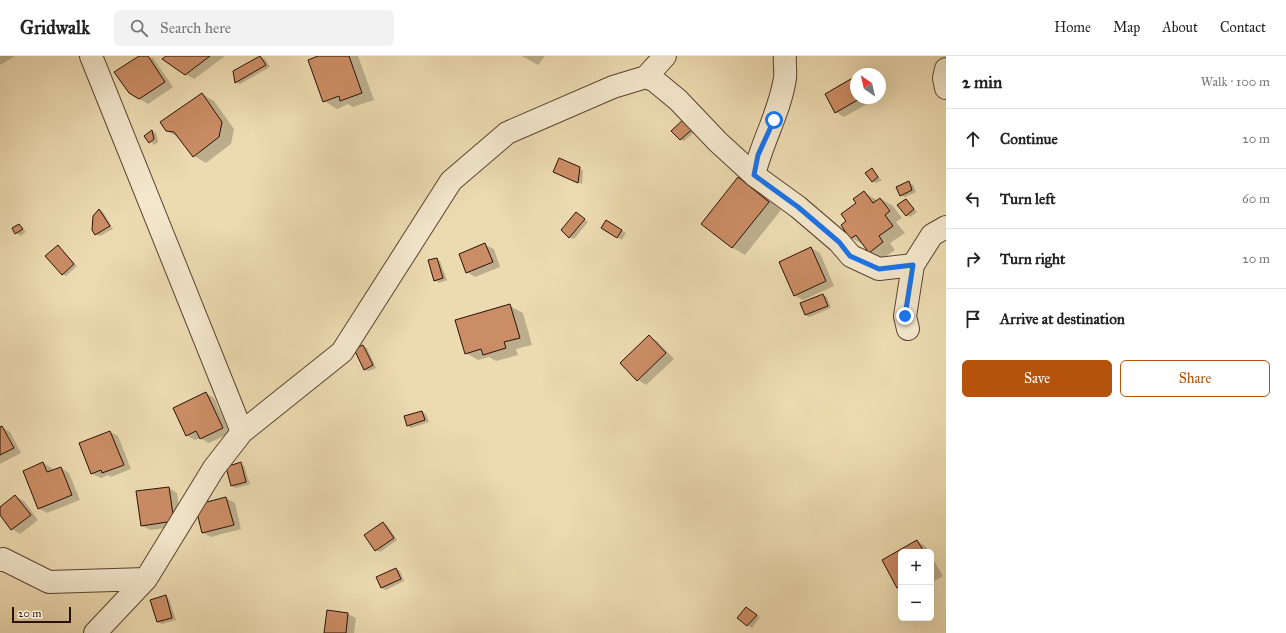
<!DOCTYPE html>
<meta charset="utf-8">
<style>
:root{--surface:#fff;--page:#f2f2f2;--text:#222;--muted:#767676;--line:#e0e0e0;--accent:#b45309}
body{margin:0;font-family:"IM FELL Great Primer",serif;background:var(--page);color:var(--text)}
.controls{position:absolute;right:12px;bottom:12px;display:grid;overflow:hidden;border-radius:6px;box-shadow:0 4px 16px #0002}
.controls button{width:36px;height:36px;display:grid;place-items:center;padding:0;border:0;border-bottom:1px solid var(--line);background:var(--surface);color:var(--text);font:20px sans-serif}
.compass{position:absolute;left:850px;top:12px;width:36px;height:36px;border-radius:50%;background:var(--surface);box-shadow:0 4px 16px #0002;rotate:326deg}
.scale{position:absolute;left:12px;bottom:10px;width:59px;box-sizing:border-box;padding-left:4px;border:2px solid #291107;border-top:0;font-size:11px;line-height:14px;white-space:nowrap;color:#291107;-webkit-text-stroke:3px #f3e7cc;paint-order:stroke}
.stop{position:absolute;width:12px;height:12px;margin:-9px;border:3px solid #1a73e8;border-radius:50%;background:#fff}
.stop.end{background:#1a73e8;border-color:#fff;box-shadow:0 1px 4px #0008}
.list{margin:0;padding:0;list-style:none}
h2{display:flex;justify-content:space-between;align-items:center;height:52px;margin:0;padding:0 16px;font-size:17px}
h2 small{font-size:13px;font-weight:400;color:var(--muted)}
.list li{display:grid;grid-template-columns:26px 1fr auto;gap:12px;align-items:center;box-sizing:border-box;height:60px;padding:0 16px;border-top:1px solid var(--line)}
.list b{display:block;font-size:15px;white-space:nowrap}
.list em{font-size:13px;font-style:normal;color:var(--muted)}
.actions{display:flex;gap:8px;padding:12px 16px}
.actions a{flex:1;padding:9px 0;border:1px solid var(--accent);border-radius:6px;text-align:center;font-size:14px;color:var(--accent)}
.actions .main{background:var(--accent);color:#fff}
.icon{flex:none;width:22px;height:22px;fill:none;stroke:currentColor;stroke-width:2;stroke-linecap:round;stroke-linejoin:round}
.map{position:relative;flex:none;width:946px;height:577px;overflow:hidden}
header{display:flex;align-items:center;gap:24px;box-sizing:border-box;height:56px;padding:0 20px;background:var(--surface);border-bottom:1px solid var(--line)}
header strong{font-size:19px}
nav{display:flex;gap:22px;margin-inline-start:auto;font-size:14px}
.search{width:280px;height:36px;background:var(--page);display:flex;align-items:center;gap:10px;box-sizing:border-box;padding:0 14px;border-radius:6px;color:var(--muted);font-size:15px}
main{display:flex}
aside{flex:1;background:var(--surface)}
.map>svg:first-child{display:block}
.shadow{fill:#0003}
.building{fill:#cb8d65;stroke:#291107}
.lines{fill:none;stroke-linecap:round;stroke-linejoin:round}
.street-casing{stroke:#5a4331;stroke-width:24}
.street{stroke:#f3e7cc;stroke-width:22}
.route{stroke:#1a73e8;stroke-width:5}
</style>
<header>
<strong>Gridwalk</strong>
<div class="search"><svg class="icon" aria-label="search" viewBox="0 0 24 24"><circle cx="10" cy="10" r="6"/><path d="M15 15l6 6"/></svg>Search here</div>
<nav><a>Home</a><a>Map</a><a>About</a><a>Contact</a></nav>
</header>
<main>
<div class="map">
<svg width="946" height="577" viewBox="0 0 946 577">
<rect width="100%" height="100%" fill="#ecdab0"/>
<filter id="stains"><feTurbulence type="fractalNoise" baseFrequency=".005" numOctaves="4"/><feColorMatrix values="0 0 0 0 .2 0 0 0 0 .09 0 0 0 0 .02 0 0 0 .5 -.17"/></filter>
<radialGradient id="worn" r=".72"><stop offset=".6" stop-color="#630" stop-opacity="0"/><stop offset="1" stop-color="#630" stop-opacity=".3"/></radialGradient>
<path class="shadow" d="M0,0H15L0,9Z
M140,0L153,2L173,31L148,48L129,37Z
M168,0H225L194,23L185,18Z
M321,0H358L374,44L353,51L348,48L337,53L324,45Z
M522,0H545L538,9Z
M261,1L265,3L270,11L240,28L236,26L235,16Z
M856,22V42H878L844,61L836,56Z
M202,38L214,45L234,73L231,88L206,107L194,100L180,82L167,75Z
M690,65L698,73L684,85L680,83Z
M152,75L156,77L158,86L154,89L146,80Z
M579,112L583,115L582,128L558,118Z
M872,114L882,124L876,127L872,125Z
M738,123L750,130L781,154L745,199L733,192L702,167Z
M909,127L913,129L916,136L905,141L901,139Z
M864,136L878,145L881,143L893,150L902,162L896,166L905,177L890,187L895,194L882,203L869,196L864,189L851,182L847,166Z
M906,144L917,156L910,161L907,159Z
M100,154L103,156L113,173L100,180L96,178Z
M580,160L588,166L574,183L570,181Z
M607,165L626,177L622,184L602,172Z
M19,169L26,176L20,180L13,172Z
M485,189L494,193L500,211L475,221L467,216Z
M58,190L77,210L66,220L62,218Z
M811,192L820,197L834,230L803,244L794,239Z
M436,203L440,205L447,224L439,227L435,224Z
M823,239L827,241L831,252L809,261L805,259Z
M510,250L523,257L532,289L516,293L518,299L496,305L489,301L478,304L466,297Z
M649,281L657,285L674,303L646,329L638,324L621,307Z
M363,290L367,292L376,312L368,315L364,313Z
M206,337L214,342L230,377L209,387L200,382L195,384L186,379Z
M422,356L426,358L429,366L411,372L407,369Z
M2,371L10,376L21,397L0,408V372Z
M110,376L118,380L131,413L111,421L108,419L101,422L92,418L80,387Z
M43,407L52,412L53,415L61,412L69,417L80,444L47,457L38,452Z
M241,408L244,410L250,428L236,432L232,430L227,411Z
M169,432L177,437L182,470L150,474L141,469Z
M15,440L24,445L38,464L20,478L12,473L0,458V453Z
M226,442L235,447L241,473L211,481L203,477Z
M383,467L387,469L397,484L380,496L376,494Z
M917,485L925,490L929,496H901V533L898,531L883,505Z
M931,500L943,520L931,527Z
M396,513L400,515L404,525L386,534L382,532Z
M165,540L169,543L176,564L162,568L158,566Z
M750,554L760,561L752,572L738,562Z
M348,558L356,562L354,577H325Z"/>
<path class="building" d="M139,0H148L165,26L139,43L129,37L114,16Z
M166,0H210L185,19L162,3Z
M260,0L266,9L235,27L233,15Z
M318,0H349L362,37L340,45L339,40L323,46L308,4Z
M856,20V42H861L835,57L825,38Z
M202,37L222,66L219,81L193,101L174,76L166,75L160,66Z
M686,61L695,71L680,84L671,75Z
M152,74L154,83L149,87L144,80Z
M559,102L580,111L578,127L553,116Z
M872,112L878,121L872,126L865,117Z
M738,121L769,146L732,192L701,168Z
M909,125L912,134L900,140L896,131Z
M864,135L873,147L880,142L890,155L885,159L893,170L879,180L883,186L869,197L856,179L850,183L841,169L846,165L841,158L856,147L853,143Z
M906,143L914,153L906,160L897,149Z
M99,153L110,170L95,179L92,174L93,160Z
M576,156L585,163L569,182L561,174Z
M606,164L622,174L617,182L601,172Z
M19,168L23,173L15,178L12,172Z
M485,187L493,206L466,217L459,198Z
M58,189L74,208L62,219L45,200Z
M811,191L826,225L794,240L779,206Z
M437,202L443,222L434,225L428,204Z
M823,238L828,250L805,259L800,247Z
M510,248L520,282L504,286L506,292L483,299L481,293L465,298L455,264Z
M649,279L666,297L637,325L620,307Z
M363,289L373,309L364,314L354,293Z
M206,336L223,372L200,383L196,375L186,380L173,352Z
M422,355L425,364L407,370L404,360Z
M2,370L14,392L0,399V371Z
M110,375L124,409L102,417L101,414L91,418L79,387Z
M43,406L47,416L61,411L72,439L38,453L23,415Z
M241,406L246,426L231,430L226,411Z
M169,431L174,465L141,470L136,435Z
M15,439L31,459L11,474L0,459V451Z
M226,441L234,469L202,477L195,449Z
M383,466L394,482L375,495L364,479Z
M917,484L924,496H901V530L897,532L882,504Z
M396,512L401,523L381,532L376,521Z
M166,539L172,562L157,566L150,544Z
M746,551L757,559L747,570L737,562Z
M327,554L348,557L346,577H324Z"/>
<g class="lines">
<g class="street-casing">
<path id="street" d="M91,0L242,376
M946,13L944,22L946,32
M646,21L655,25L678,44L718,86L754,119L798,151L839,186L851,200L879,213L913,209
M754,119C762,85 780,56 785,22C786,15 784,7 785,0
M908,273L905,260L913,209L932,179L946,171
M0,504L3,503L49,526L146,523
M95,577L146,523L214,412L242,376L342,296L451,125L507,77L613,31L646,21L665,0"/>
</g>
<use href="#street" class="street"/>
</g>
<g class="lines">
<path class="route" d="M774,64L758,99L754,119L798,151L839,186L850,200L879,213L913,209L905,260"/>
</g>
<rect width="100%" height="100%" filter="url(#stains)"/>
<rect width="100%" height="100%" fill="url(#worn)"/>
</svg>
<div class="controls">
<button>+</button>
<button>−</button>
</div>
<svg class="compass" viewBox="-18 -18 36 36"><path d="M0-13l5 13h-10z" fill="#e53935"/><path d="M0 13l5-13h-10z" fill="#767676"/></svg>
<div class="scale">20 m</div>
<div class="stop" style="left:774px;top:64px"></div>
<div class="stop end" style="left:905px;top:260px"></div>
</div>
<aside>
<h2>2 min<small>Walk · 100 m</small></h2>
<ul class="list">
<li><svg class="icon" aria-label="ahead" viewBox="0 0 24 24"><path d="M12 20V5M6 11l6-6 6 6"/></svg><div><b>Continue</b></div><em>20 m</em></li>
<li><svg class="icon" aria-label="left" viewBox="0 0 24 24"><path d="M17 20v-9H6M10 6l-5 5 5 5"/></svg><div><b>Turn left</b></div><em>60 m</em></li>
<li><svg class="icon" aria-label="right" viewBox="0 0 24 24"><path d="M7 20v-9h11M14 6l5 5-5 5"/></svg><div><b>Turn right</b></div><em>20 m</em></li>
<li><svg class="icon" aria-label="arrive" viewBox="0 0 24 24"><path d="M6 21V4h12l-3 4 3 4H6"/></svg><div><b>Arrive at destination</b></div></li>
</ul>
<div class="actions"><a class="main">Save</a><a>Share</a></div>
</aside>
</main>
